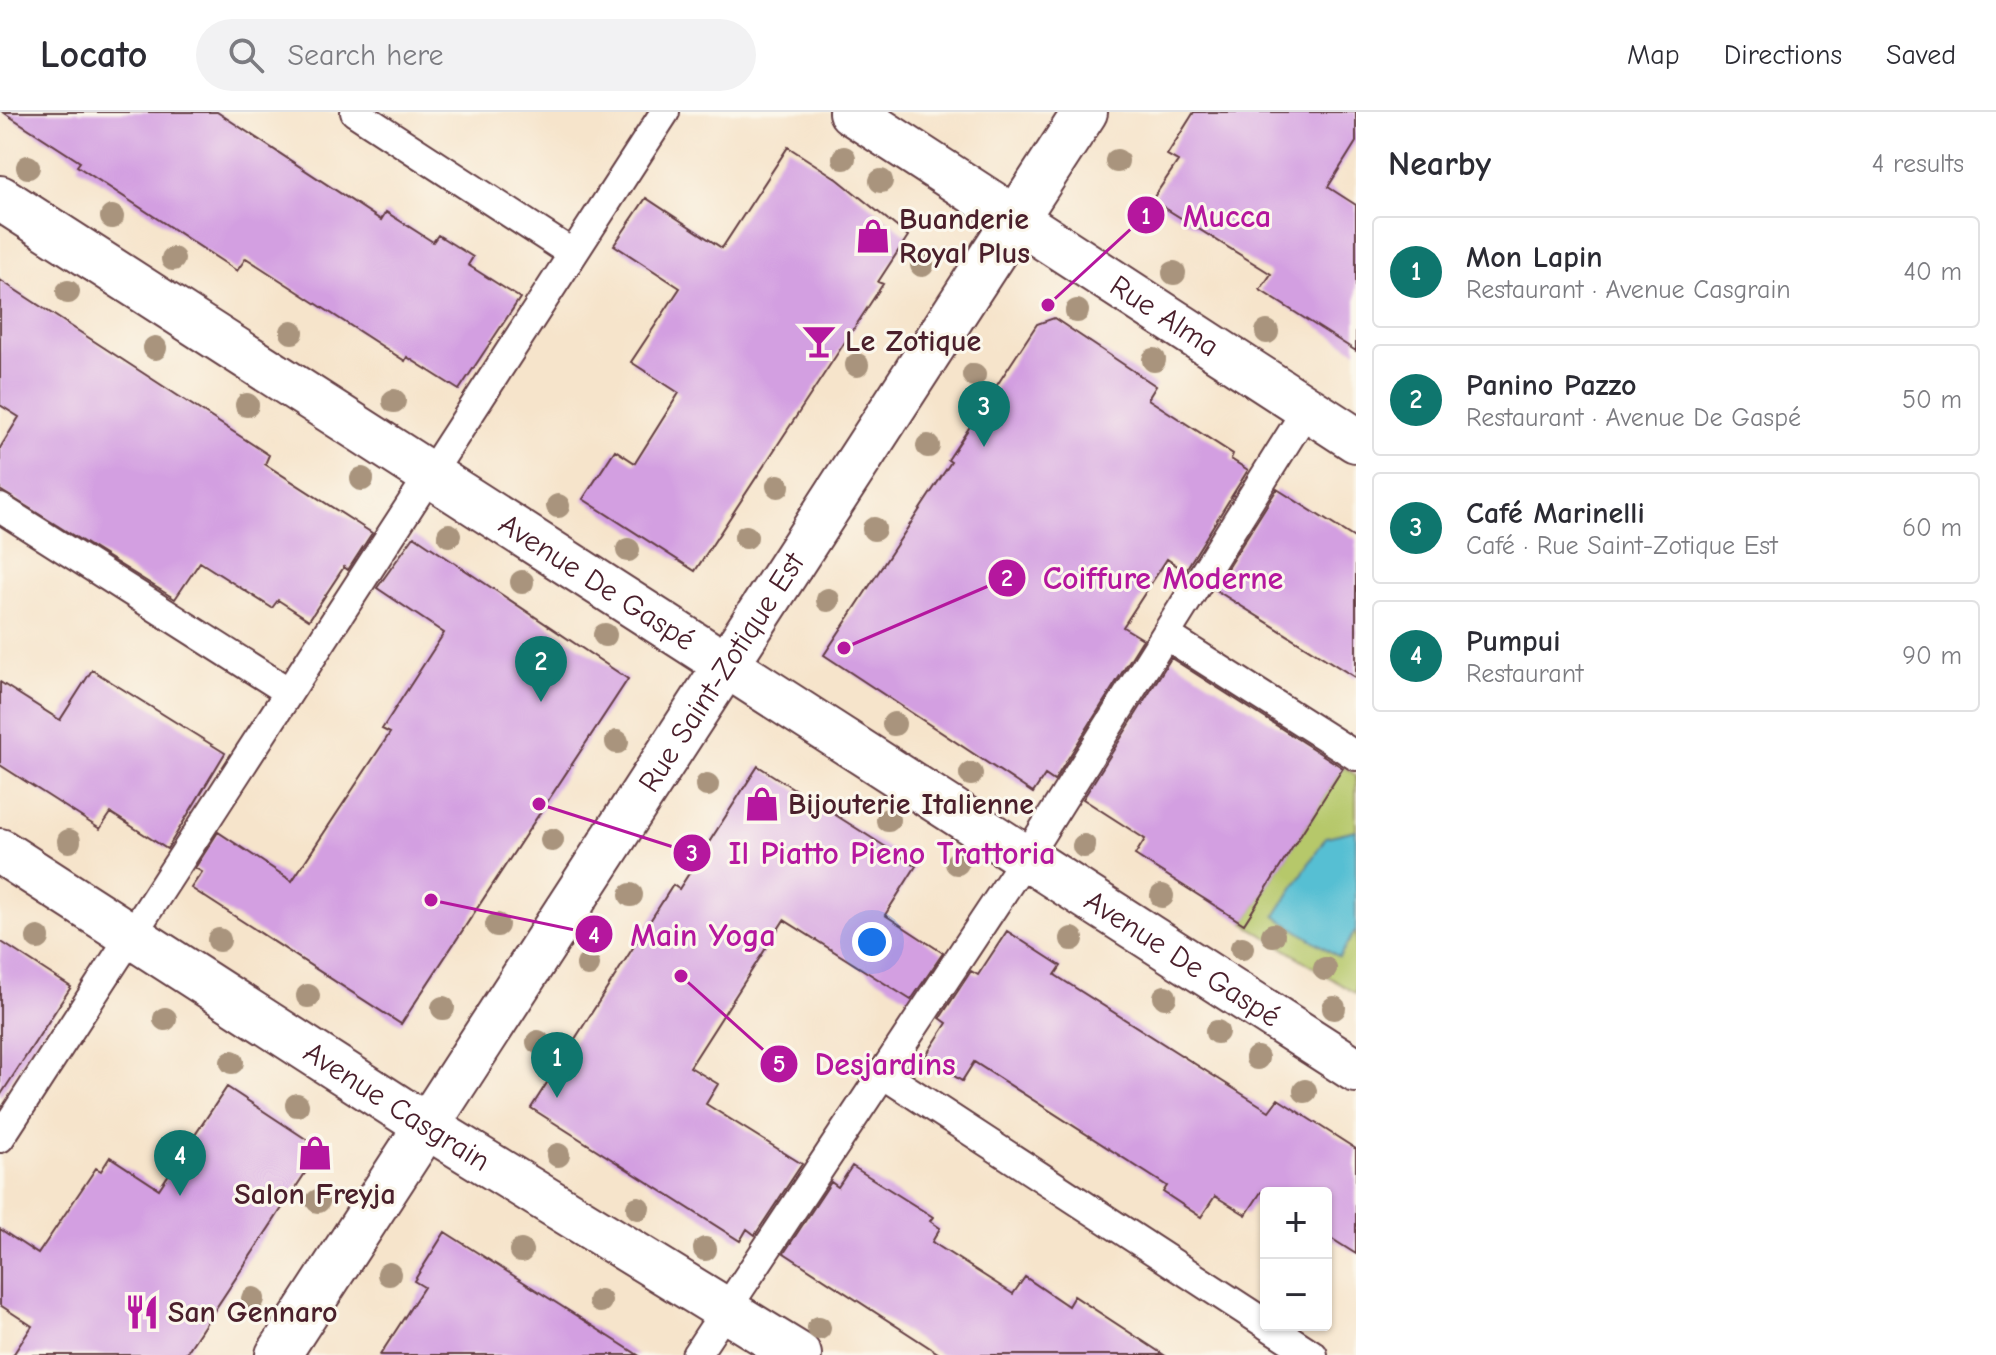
<!DOCTYPE html>
<meta charset="utf-8">
<style>
:root{--surface:#fff;--page:#f2f2f3;--text:#2b2b33;--muted:#7c7c81;--line:#e1e1e2;--accent:#0f766e}
body{margin:0;font-family:"Comic Neue",sans-serif;background:var(--page);color:var(--text)}
.controls{position:absolute;right:24px;bottom:24px;display:grid;overflow:hidden;border-radius:8px;box-shadow:0 2px 6px #0004}
.controls button{width:72px;height:72px;display:grid;place-items:center;padding:0;border:0;border-bottom:2px solid var(--line);background:var(--surface);color:var(--text);font:40px sans-serif}
.you{position:absolute;left:872px;top:830px;width:28px;height:28px;margin:-20px;border:6px solid #fff;border-radius:50%;background:#1a73e8;box-shadow:0 0 0 12px #1a73e833}
.badge{display:grid;place-items:center;width:52px;height:52px;border-radius:50%;background:var(--accent);color:#fff;font-size:26px;font-weight:700}
.pin{position:absolute;translate:-50% -66px;filter:drop-shadow(0 2px 4px #0008)}
.pin::after{content:'';position:absolute;top:42px;width:28px;height:24px;background:inherit;clip-path:polygon(0 0,100% 0,50% 100%)}
.list{margin:0;padding:0;list-style:none}
h2{display:flex;justify-content:space-between;align-items:center;height:104px;margin:0;padding:0 32px;font-size:34px}
h2 small{font-size:26px;font-weight:400;color:var(--muted)}
.list li{display:grid;grid-template-columns:52px 1fr auto;gap:24px;align-items:center;box-sizing:border-box;height:112px;margin:0 16px 16px;padding:0 16px;border:2px solid var(--line);border-radius:8px}
.list b{display:block;font-size:30px;white-space:nowrap}
.list p{margin:0;font-size:26px;white-space:nowrap;color:var(--muted)}
.list em{font-size:26px;font-style:normal;color:var(--muted)}
.icon{flex:none;width:44px;height:44px;fill:none;stroke:currentColor;stroke-width:2;stroke-linecap:round;stroke-linejoin:round}
.map{position:relative;flex:none;width:1356px;height:1243px;overflow:hidden}
header{display:flex;align-items:center;gap:48px;box-sizing:border-box;height:112px;padding:0 40px;background:var(--surface);border-bottom:2px solid var(--line)}
header strong{font-size:38px}
nav{display:flex;gap:44px;margin-inline-start:auto;font-size:28px}
.search{width:560px;height:72px;background:var(--page);display:flex;align-items:center;gap:20px;box-sizing:border-box;padding:0 28px;border-radius:44px;color:var(--muted);font-size:30px}
main{display:flex}
aside{flex:1;background:var(--surface)}
.map>svg:first-child{display:block}
.green{fill:#b6c86b;stroke:#80744b;stroke-width:2}
.water{fill:#56bfd3;stroke:#506f7f;stroke-width:2}
.building{fill:#d39fe1}
.lines{fill:none;stroke-linecap:round;stroke-linejoin:round}
.lane-casing{stroke:#643d43;stroke-width:32}
.street-casing{stroke:#643d43;stroke-width:48}
.secondary-casing{stroke:#643d43;stroke-width:48}
.lane{stroke:#fff;stroke-width:28}
.street{stroke:#fff;stroke-width:44}
.secondary{stroke:#fff;stroke-width:44}
.tree{fill:#a9947d}
.labels{text-anchor:middle;stroke-width:6;stroke-linejoin:round;paint-order:stroke}
.poi-label{font-size:30px;font-weight:bold;fill:#4a1f2b;stroke:#fbf7ec;text-anchor:start}
.street-label{font-size:30px;fill:#4a1f2b;stroke:#fbf7ec}
.leader{fill:none;stroke:#b5179e;stroke-width:3}
.callout-dot{fill:#b5179e;stroke:#fbf7ec;stroke-width:3}
.mark-label{font-size:24px;text-anchor:middle;font-weight:bold;fill:#fff}
.callout-label{font-size:32px;text-anchor:middle;font-weight:bold;fill:#b5179e;stroke:#fbf7ec;stroke-width:6;stroke-linejoin:round;paint-order:stroke}
</style>
<header>
<strong>Locato</strong>
<div class="search"><svg class="icon" aria-label="search" viewBox="0 0 24 24"><circle cx="10" cy="10" r="6"/><path d="M15 15l6 6"/></svg>Search here</div>
<nav><a>Map</a><a>Directions</a><a>Saved</a></nav>
</header>
<main>
<div class="map">
<svg width="1356" height="1243" viewBox="0 0 1356 1243">
<rect width="100%" height="100%" fill="#fbf7ec"/>
<filter id="ink" filterUnits="userSpaceOnUse"><feTurbulence type="fractalNoise" baseFrequency=".0125" numOctaves="2"/><feDisplacementMap in="SourceGraphic" scale="16" xChannelSelector="R" yChannelSelector="G"/><feConvolveMatrix kernelMatrix="1 2 1 2 8 2 1 2 1" color-interpolation-filters="sRGB"/></filter>
<filter id="wash" filterUnits="userSpaceOnUse"><feTurbulence type="fractalNoise" baseFrequency=".006" numOctaves="4" result="noise"/><feDisplacementMap in="SourceGraphic" scale="32" xChannelSelector="R" yChannelSelector="G"/><feGaussianBlur stdDeviation="1.8" result="paint"/><feColorMatrix in="noise" values="0 0 0 0 0 0 0 0 0 0 0 0 0 0 0 0 0 1.4 0 .05"/><feComposite in="paint" operator="in"/></filter>
<g filter="url(#wash)">
<rect width="100%" height="100%" fill="#f6e4cb"/>
<path class="green" d="M1343,655L1356,663V882L1244,811Z"/>
<path class="water" d="M1356,718V818L1339,845L1275,804L1326,725Z"/>
<g id="blocks">
<path class="building" d="M3,0H217L381,108L386,100L433,130L438,123L473,145L468,153L520,186L459,278L407,245L405,249L246,146L237,159L77,54L80,50Z
M1194,0H1356V30L1328,75L1356,93V239L1260,178L1271,162L1152,88L1178,49L1167,43Z
M788,35L836,66L908,124L878,170L883,172L695,459L583,387L615,338L635,351L679,281L631,250L680,176L614,133L646,86L722,136Z
M0,168L269,343L265,352L372,421L348,458L344,455L309,508L278,488L272,496L200,450L175,487L0,378V336L19,305L0,293Z
M1054,206L1156,274L1148,287L1233,342L1231,347L1248,358L1185,459L1167,447L1123,515L1143,527L1054,669L1045,663L1033,681L824,543L951,350L948,348L1037,212Z
M1277,377L1356,427V566L1214,477Z
M414,424L628,567L401,912L191,776L202,760L195,756L218,720L292,769L390,621L382,617L444,521L377,476Z
M1171,546L1343,656L1244,812L1135,743L1145,727L1083,687Z
M92,558L225,641L167,737L111,701L100,717L0,653V570L60,608Z
M758,654L916,754L885,803L943,841L911,888L784,808L690,955L718,972L706,992L802,1052L755,1123L747,1117L740,1129L531,996L673,773L679,777Z
M1007,819L1061,854L1055,863L1269,999L1278,987L1356,1037V1142L1326,1123V1081L1266,1083L1261,1080L1246,1103L1215,1084L1201,1105L1163,1080L1167,1074L974,950L962,969L925,945L947,911L940,906L971,859L978,863Z
M0,829L71,875L0,984Z
M227,975L321,1037L185,1243H13L32,1214L0,1193V1117L38,1142L96,1056L101,1059L110,1045L159,1077Z
M852,1054L933,1105L930,1109L940,1116L932,1130L1013,1182L1025,1165L1068,1194L1074,1184L1164,1243H941L784,1141L831,1070L838,1075Z
M445,1120L638,1243H380L424,1175L414,1169Z"/>
</g>
</g>
<g filter="url(#ink)">
<use href="#blocks" fill-opacity="0" stroke="#643d43" stroke-width="2"/>
<g class="lines">
<g class="lane-casing">
<path id="lane" d="M355,0L573,142
M0,396L289,580
M1166,523L1356,644
M883,962L1266,1212
M0,1026L665,0
M1267,1213L1313,1243
M696,1243L1025,747L1307,297"/>
</g>
<g class="street-casing">
<g id="street">
<path id="s1" d="M851,0L1356,328"/>
<path id="s2" d="M0,86L1356,958"/>
<path id="s3" d="M0,739L428,1015L799,1243"/>
</g>
</g>
<g class="secondary-casing">
<g id="secondary">
<path id="s4" d="M278,1243L1085,0"/>
</g>
</g>
<use href="#lane" class="lane"/>
<use href="#street" class="street"/>
<use href="#secondary" class="secondary"/>
</g>
<g class="tree">
<circle cx="844" cy="46" r="12"/>
<circle cx="1117" cy="49" r="12"/>
<circle cx="28" cy="55" r="12"/>
<circle cx="881" cy="69" r="12"/>
<circle cx="112" cy="105" r="12"/>
<circle cx="173" cy="147" r="12"/>
<circle cx="922" cy="153" r="12"/>
<circle cx="1174" cy="161" r="12"/>
<circle cx="68" cy="180" r="12"/>
<circle cx="1077" cy="199" r="12"/>
<circle cx="292" cy="220" r="12"/>
<circle cx="1267" cy="220" r="12"/>
<circle cx="155" cy="236" r="12"/>
<circle cx="1154" cy="248" r="12"/>
<circle cx="857" cy="253" r="12"/>
<circle cx="974" cy="263" r="12"/>
<circle cx="394" cy="289" r="12"/>
<circle cx="247" cy="293" r="12"/>
<circle cx="928" cy="334" r="12"/>
<circle cx="362" cy="367" r="12"/>
<circle cx="778" cy="374" r="12"/>
<circle cx="558" cy="394" r="12"/>
<circle cx="874" cy="417" r="12"/>
<circle cx="449" cy="423" r="12"/>
<circle cx="746" cy="425" r="12"/>
<circle cx="628" cy="438" r="12"/>
<circle cx="522" cy="470" r="12"/>
<circle cx="828" cy="488" r="12"/>
<circle cx="605" cy="523" r="12"/>
<circle cx="894" cy="612" r="12"/>
<circle cx="617" cy="630" r="12"/>
<circle cx="971" cy="662" r="12"/>
<circle cx="707" cy="673" r="12"/>
<circle cx="888" cy="708" r="12"/>
<circle cx="552" cy="728" r="12"/>
<circle cx="69" cy="729" r="12"/>
<circle cx="1084" cy="734" r="12"/>
<circle cx="957" cy="751" r="12"/>
<circle cx="631" cy="783" r="12"/>
<circle cx="1162" cy="784" r="12"/>
<circle cx="497" cy="813" r="12"/>
<circle cx="1273" cy="823" r="12"/>
<circle cx="38" cy="826" r="12"/>
<circle cx="1072" cy="827" r="12"/>
<circle cx="219" cy="828" r="12"/>
<circle cx="1242" cy="836" r="12"/>
<circle cx="588" cy="853" r="12"/>
<circle cx="1325" cy="857" r="12"/>
<circle cx="308" cy="884" r="12"/>
<circle cx="1165" cy="885" r="12"/>
<circle cx="443" cy="896" r="12"/>
<circle cx="1334" cy="896" r="12"/>
<circle cx="165" cy="907" r="12"/>
<circle cx="1217" cy="920" r="12"/>
<circle cx="538" cy="930" r="12"/>
<circle cx="1257" cy="946" r="12"/>
<circle cx="232" cy="950" r="12"/>
<circle cx="1305" cy="979" r="12"/>
<circle cx="297" cy="993" r="12"/>
<circle cx="558" cy="1043" r="12"/>
<circle cx="318" cy="1089" r="12"/>
<circle cx="638" cy="1096" r="12"/>
<circle cx="705" cy="1137" r="12"/>
<circle cx="521" cy="1139" r="12"/>
<circle cx="389" cy="1162" r="12"/>
<circle cx="253" cy="1187" r="12"/>
<circle cx="600" cy="1189" r="12"/>
<circle cx="819" cy="1216" r="12"/>
</g>
</g>
<defs>
<g id="shop-bare" transform="scale(2.76)"><path d="M-5-2.5h2.3a2.7 3.5 0 0 1 5.4 0H5L5.5 6h-11ZM-1.5-2.5h3a1.5 2.3 0 0 0-3 0Z" fill="#b5179e" stroke="#fbf7ec" stroke-width="2.5" paint-order="stroke"/></g>
<g id="bar-bare" transform="scale(2.76)"><path d="M-6-5H6L.8 .8V4.5H3.5V6h-7V4.5H-.8V.8Z" fill="#b5179e" stroke="#fbf7ec" stroke-width="2.5" paint-order="stroke"/></g>
<g id="restaurant-bare" transform="scale(2.76)"><path d="M-5-6h1v4h1v-4h1v4h1v-4h1v5L-1.5 .5V6h-2V.5L-5-1ZM5-6V6H3V1.5H1.5Q1.5-4 5-6Z" fill="#b5179e" stroke="#fbf7ec" stroke-width="2.5" paint-order="stroke"/></g>
</defs>
<g fill-rule="evenodd">
<use href="#shop-bare" x="873" y="124"/>
<use href="#bar-bare" x="819" y="229"/>
<use href="#shop-bare" x="762" y="692"/>
<use href="#shop-bare" x="315" y="1041"/>
<use href="#restaurant-bare" x="142" y="1200"/>
</g>
<g class="labels">
<g class="poi-label">
<text x="899" y="117">Buanderie<tspan x="899" dy="34">Royal Plus</tspan></text>
<text x="845" y="239">Le Zotique</text>
<text x="788" y="702">Bijouterie Italienne</text>
<text x="315" y="1092" text-anchor="middle">Salon Freyja</text>
<text x="168" y="1210">San Gennaro</text>
</g>
<g class="street-label">
<text dy="10" stroke="none"><textPath href="#s1" startOffset="374">Rue Alma</textPath></text>
<text dy="10" stroke="none"><textPath href="#s2" startOffset="710">Avenue De Gaspé</textPath></text>
<text dy="10" stroke="none"><textPath href="#s4" startOffset="814">Rue Saint-Zotique Est</textPath></text>
<text dy="10" stroke="none"><textPath href="#s2" startOffset="1406">Avenue De Gaspé</textPath></text>
<text dy="10" stroke="none"><textPath href="#s3" startOffset="472">Avenue Casgrain</textPath></text>
</g>
</g>
<path class="leader" d="M1048 193L1146 103M844 536L1007 466M539 692L692 741M431 788L594 822M681 864L779 952"/>
<g class="callout-dot">
<circle cx="1048" cy="193" r="8"/>
<circle cx="844" cy="536" r="8"/>
<circle cx="539" cy="692" r="8"/>
<circle cx="431" cy="788" r="8"/>
<circle cx="681" cy="864" r="8"/>
<circle cx="1146" cy="103" r="20"/>
<circle cx="1007" cy="466" r="20"/>
<circle cx="692" cy="741" r="20"/>
<circle cx="594" cy="822" r="20"/>
<circle cx="779" cy="952" r="20"/>
</g>
<g class="mark-label">
<text x="1146" y="112">1</text>
<text x="1007" y="474">2</text>
<text x="692" y="749">3</text>
<text x="594" y="831">4</text>
<text x="779" y="960">5</text>
</g>
<g class="callout-label">
<text x="1227" y="115">Mucca</text>
<text x="1163" y="477">Coiffure Moderne</text>
<text x="892" y="752">Il Piatto Pieno Trattoria</text>
<text x="703" y="834">Main Yoga</text>
<text x="885" y="963">Desjardins</text>
</g>
</svg>
<div class="controls">
<button>+</button>
<button>−</button>
</div>
<div class="you"></div>
<div class="pin badge" style="left:557px;top:986px">1</div>
<div class="pin badge" style="left:541px;top:590px">2</div>
<div class="pin badge" style="left:984px;top:335px">3</div>
<div class="pin badge" style="left:180px;top:1084px">4</div>
</div>
<aside>
<h2>Nearby<small>4 results</small></h2>
<ul class="list">
<li><span class="badge">1</span><div><b>Mon Lapin</b><p>Restaurant · Avenue Casgrain</p></div><em>40 m</em></li>
<li><span class="badge">2</span><div><b>Panino Pazzo</b><p>Restaurant · Avenue De Gaspé</p></div><em>50 m</em></li>
<li><span class="badge">3</span><div><b>Café Marinelli</b><p>Café · Rue Saint-Zotique Est</p></div><em>60 m</em></li>
<li><span class="badge">4</span><div><b>Pumpui</b><p>Restaurant</p></div><em>90 m</em></li>
</ul>
</aside>
</main>
